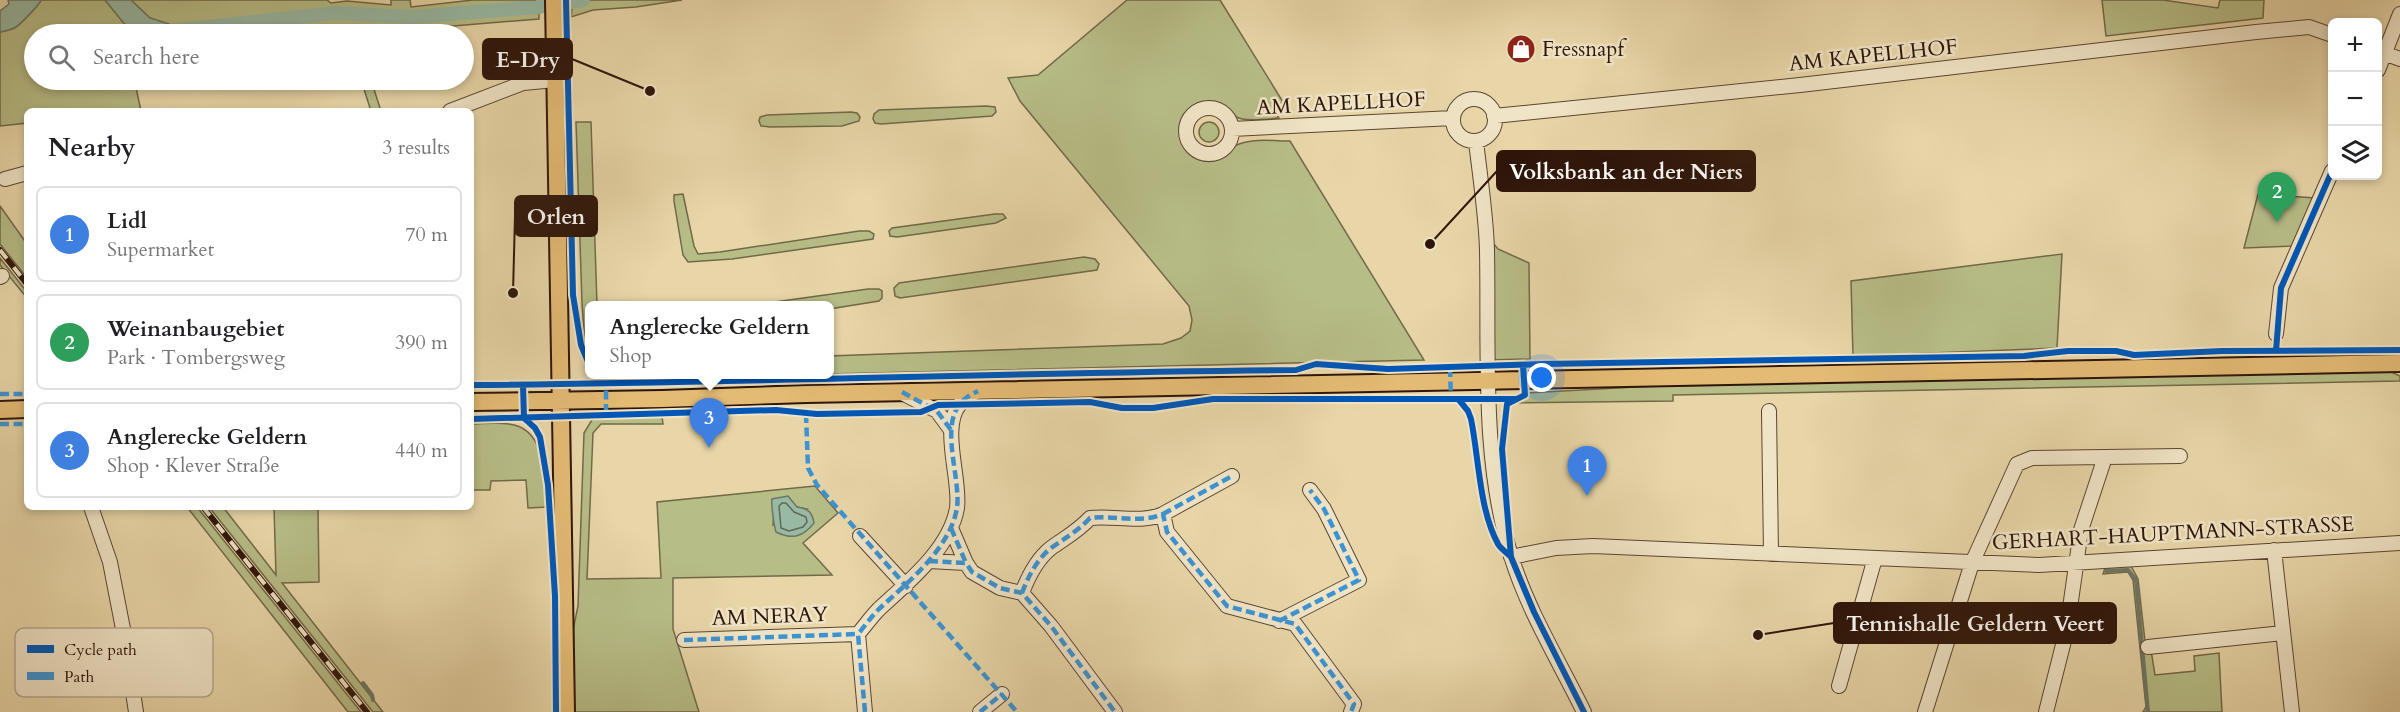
<!DOCTYPE html>
<meta charset="utf-8">
<style>
:root{--surface:#fff;--page:#f2f2f2;--text:#202124;--muted:#757577;--line:#e0e0e0;--accent:#8f2418}
body{margin:0;font-family:Cardo,serif;background:var(--page);color:var(--text)}
.controls{position:absolute;right:18px;top:18px;display:grid;overflow:hidden;border-radius:9px;box-shadow:0 3px 9px #0003}
.controls button{width:54px;height:54px;display:grid;place-items:center;padding:0;border:0;border-bottom:2px solid var(--line);background:var(--surface);color:var(--text);font:30px sans-serif}
.you{position:absolute;left:1542px;top:378px;width:21px;height:21px;margin:-15px;border:4px solid #fff;border-radius:50%;background:#1a73e8;box-shadow:0 0 0 9px #1a73e833}
.badge{display:grid;place-items:center;width:39px;height:39px;border-radius:50%;background:var(--accent);color:#fff;font-size:20px;font-weight:700}
.pin{position:absolute;translate:-50% -50px;filter:drop-shadow(0 2px 3px #0008)}
.pin::after{content:'';position:absolute;top:32px;width:21px;height:18px;background:inherit;clip-path:polygon(0 0,100% 0,50% 100%)}
.popup{position:absolute;left:585px;top:301px;width:249px;height:78px;box-sizing:border-box;display:grid;place-content:center;border-radius:9px;background:var(--surface);filter:drop-shadow(0 2px 4px #0005);font-size:20px;white-space:nowrap;color:var(--muted)}
.popup b{font-size:22px;color:var(--text)}
.popup::after{content:'';position:absolute;left:50%;top:100%;margin-left:-12px;border:12px solid transparent;border-top-color:var(--surface)}
.list{margin:0;padding:0;list-style:none}
h2{display:flex;justify-content:space-between;align-items:center;height:78px;margin:0;padding:0 24px;font-size:26px}
h2 small{font-size:20px;font-weight:400;color:var(--muted)}
.list li{display:grid;grid-template-columns:39px 1fr auto;gap:18px;align-items:center;box-sizing:border-box;height:96px;margin:0 12px 12px;padding:0 12px;border:2px solid var(--line);border-radius:9px}
.list b{display:block;font-size:22px;white-space:nowrap}
.list p{margin:0;font-size:20px;white-space:nowrap;color:var(--muted)}
.list em{font-size:20px;font-style:normal;color:var(--muted)}
.icon{flex:none;width:33px;height:33px;fill:none;stroke:currentColor;stroke-width:2;stroke-linecap:round;stroke-linejoin:round}
.map{position:relative;flex:none;width:2400px;height:712px;overflow:hidden}
.search{position:absolute;background:var(--surface);box-shadow:0 3px 9px #0003;left:24px;top:24px;width:450px;height:66px;display:flex;align-items:center;gap:15px;box-sizing:border-box;padding:0 21px;border-radius:33px;color:var(--muted);font-size:22px}
.panel{position:absolute;background:var(--surface);box-shadow:0 3px 9px #0003;left:24px;top:108px;width:450px;height:402px;border-radius:9px}
.map>svg:first-child{display:block}
.green{fill:#b7bd87;stroke:#726948;stroke-width:1.5;fill-rule:evenodd}
.water{fill:#98b9a4;stroke:#6e7766;stroke-width:1.5}
.lines{fill:none;stroke-linecap:round;stroke-linejoin:round}
.shore{stroke:#636757;stroke-width:1.5}
.stream{stroke:#6e7766;stroke-width:4}
.canal{stroke:#98b9a4;stroke-width:14}
.minor-casing{stroke:#5c4532;stroke-width:16}
.major-casing{stroke:#2e150a;stroke-width:20}
.minor{stroke:#f0e4c6;stroke-width:14}
.major{stroke:#e4bb74;stroke-width:16}
.rail-casing{stroke:#2e150a;stroke-width:6}
.rail{stroke:#f0e4c6;stroke-width:4;stroke-dasharray:11;stroke-linecap:butt}
.quiet{stroke:#3c93d2;stroke-width:4.5;stroke-dasharray:9 4.5;stroke-linecap:butt}
.cycleway-casing{stroke:#f0e4c6;stroke-width:10}
.cycleway{stroke:#0057b8;stroke-width:6}
.labels{text-anchor:middle;stroke-width:5;stroke-linejoin:round;paint-order:stroke}
.poi-label{font-size:21px;fill:#2e150a;stroke:#f0e4c6;text-anchor:start}
.street-label{font-size:21px;fill:#2e150a;stroke:#f0e4c6}
.key{fill:#f0e4c6;stroke:#b6a68e;stroke-width:1.5}
.key-label{font-size:16px;fill:#2e150a}
.leader{fill:none;stroke:#2e150a;stroke-width:2}
.callout-dot{fill:#2e150a;stroke:#f0e4c6;stroke-width:2}
.callout{fill:#2e150a;stroke:#2e150a;stroke-width:2}
.callout-label{font-size:22px;text-anchor:middle;font-weight:bold;fill:#fff}
</style>
<div class="map">
<svg width="2400" height="712" viewBox="0 0 2400 712">
<rect width="100%" height="100%" fill="#e8d6a8"/>
<filter id="stains"><feTurbulence type="fractalNoise" baseFrequency=".00333" numOctaves="4"/><feColorMatrix values="0 0 0 0 .2 0 0 0 0 .09 0 0 0 0 .02 0 0 0 .5 -.17"/></filter>
<radialGradient id="worn" r=".72"><stop offset=".6" stop-color="#630" stop-opacity="0"/><stop offset="1" stop-color="#630" stop-opacity=".3"/></radialGradient>
<path class="green" d="M41,0H105L127,27L129,34H34V80H170L135,83L141,111H27V123L0,126V32C5,31 10,30 14,28C18,27 40,4 41,0Z
M131,0H327L331,3L347,1L391,5V0H410L411,7L473,0H539V19L453,26L400,34L356,28L357,34H168V24L150,18Z
M573,0H682L636,7L593,10L571,17Z
M1127,0H1220L1283,102L1273,109L1279,118C1267,119 1254,121 1242,119C1226,116 1222,98 1200,104C1171,113 1174,156 1204,161C1222,164 1225,149 1239,144C1254,138 1275,141 1290,141L1424,360L829,374V356L1163,344L1181,338L1190,331L1192,320L1189,306L1020,101L1008,78L1038,75Z
M2102,0H2163L2218,8L2220,0H2264L2263,18L2106,36Z
M361,80H371L381,111H371Z
M986,106L995,107L996,112L992,116L881,124L875,123L873,119L874,114L879,110Z
M851,112L857,113L860,117L859,121L842,126L770,127L761,126L759,121L760,117L767,115Z
M576,122H591L597,305L589,306V355L585,345L582,303Z
M1199 132a10 10 0 1 1 20 0a10 10 0 1 1-20 0Z
M683,194L694,246L698,254L720,252L859,231H869L874,234L873,239L732,259L688,262L683,255L674,201V195Z
M2258,194L2315,198L2293,246L2244,248Z
M0,206L27,244V278L0,244Z
M995,214H1003L1006,218L996,223L897,237L890,236L889,231L892,228Z
M1486,235L1498,249L1529,263L1530,359L1488,360Z
M2062,254L2057,348L1853,356L1851,281Z
M1084,257L1095,259L1099,264L1097,270L900,298L895,296L894,288L899,283Z
M0,258L27,292V298L0,265Z
M868,289H879L882,291V298L879,301L829,309V306L753,305Z
M2389,371L2400,376V381L1673,395V401L1511,403L1526,393L1672,385Z
M662,417L663,424H601L593,433L587,579L661,578L657,502L815,486L838,513L803,543L832,575L673,578V629L699,712H573L572,635L578,606L584,433L593,418ZM797,507L807,509L773,525L774,510Z
M471,424C483,424 497,422 509,424C547,428 545,480 548,507L528,508L526,480L491,481L490,490H471Z
M187,507H197L361,712H348Z
M209,507H223L276,575L274,507H318L319,582L282,583L383,712H373Z
M2131,566L2138,579L2146,650H2151L2155,675L2195,671L2194,656L2219,653L2222,712H2143L2146,707L2133,580L2128,572L2103,574L2105,568Z"/>
<path class="water" d="M8,0H41C40,4 18,27 14,28C10,30 5,31 0,32V11L9,4Z
M105,0H131L150,18L169,24L168,34H129L127,27Z
M788,496L797,507C809,509 812,512 814,523C803,537 792,540 776,532C774,526 771,504 772,499Z"/>
<g class="lines">
<path class="shore" d="M782,503H786L794,512L806,517L807,522L803,527L789,531L781,528L779,506Z"/>
<path class="stream" d="M2106,571L2128,570L2136,580L2148,712
M363,683L372,695L373,700"/>
<path class="canal" d="M154,27L160,32L335,13L414,17L537,7L583,0"/>
<g class="minor-casing">
<path id="minor" d="M2378,51L2400,59
M2378,70L2400,14
M1453 120a21 21 0 1 1 42 0a21 21 0 1 1-42 0Z
M1186 131a23 23 0 1 1 46 0a23 23 0 1 1-46 0Z
M450,111L523,83L555,80
M1494,116L1800,85L2256,32L2309,27L2332,35
M1232,129L1453,118
M1476,141C1480,177 1486,214 1487,250C1489,351 1481,458 1511,556C1528,611 1559,661 1584,712
M5,179L27,173
M0,277L2,276
M2276,334L2281,288L2332,171
M902,393L937,411L951,430
M1769,411L1771,554
M2105,457L2180,456
M91,507L110,562L124,634L136,712
M1163,514L1232,476
M951,528L966,563
M860,536L906,586
M2274,550L2292,712
M1511,557L1556,548L1593,546L2039,565L2400,543
M929,561L966,563L972,572L1000,588L1022,593L1051,626L1115,712
M1022,593C1028,577 1037,559 1051,548C1065,538 1078,531 1090,518C1114,515 1141,524 1163,514L1167,532L1227,606L1295,624L1354,704L1351,712
M1279,621L1359,580L1324,509L1310,490
M684,640L858,634
M2148,647L2283,633
M1839,686L1875,558
M865,712L858,634C865,626 871,617 879,609C907,583 950,549 957,508C961,479 940,427 960,404C964,398 972,394 978,391
M980,712L1002,694
M1925,712L1972,563L2017,464L2032,458L2105,457L2081,530L2067,629L2046,712"/>
</g>
<g class="major-casing">
<path id="major" d="M554,0L566,712
M471,402L662,399L806,394L2400,363
M0,410L27,409"/>
</g>
<use href="#minor" class="minor"/>
<use href="#major" class="major"/>
<g class="rail-casing">
<path id="rail" d="M0,250L27,284
M203,507L367,712"/>
</g>
<use href="#rail" class="rail"/>
<path class="quiet" d="M1450,368L1451,399
M601,379L606,384V417
M902,392L937,411L951,430
M0,394H27
M806,414L808,468L817,485L1017,712
M0,424H27
M1163,514L1232,476
M951,528L966,563
M929,561L966,563L972,572L1000,588L1022,593L1051,626L1115,712
M1022,593C1028,577 1037,559 1051,548C1065,538 1078,531 1090,518C1114,515 1141,524 1163,514L1167,532L1227,606L1295,624L1354,704L1351,712
M1279,621L1359,580L1324,509L1310,490
M684,640L858,634
M865,712L858,634C865,626 871,617 879,609C907,583 950,549 957,508C961,479 940,427 960,404C964,398 972,394 978,391
M980,712L1002,694"/>
<g class="cycleway-casing">
<path id="cycleway" d="M566,0L573,295L581,345L589,364
M2276,351L2281,288L2332,171
M1523,365L1525,395L1507,404L1502,449L1511,557L1534,612L1584,712
M471,385C746,383 1021,372 1296,370L1316,364L1388,369L1544,364L2024,356L2068,351H2116L2134,355L2222,351L2400,350
M523,385L524,418L535,428L540,437L548,485L555,596L556,712
M1459,400L1468,411L1471,419C1479,458 1479,509 1498,544C1501,549 1507,553 1511,557
M471,419L776,410L817,414L921,412L938,405L1090,402L1122,408H1153L1213,399H1516"/>
</g>
<use href="#cycleway" class="cycleway"/>
</g>
<defs>
<g id="shop-disc" transform="scale(1.5)"><circle r="9.5" fill="#8f2418" stroke="#f0e4c6"/><path d="M-5-2.5h2.3a2.7 3.5 0 0 1 5.4 0H5L5.5 6h-11ZM-1.5-2.5h3a1.5 2.3 0 0 0-3 0Z" fill="#fff"/></g>
</defs>
<g fill-rule="evenodd">
<use href="#shop-disc" x="1521" y="49"/>
</g>
<g class="labels">
<g class="poi-label">
<text x="1542" y="56">Fressnapf</text>
</g>
<g class="street-label">
<text transform="translate(1873 55) rotate(-6)" y="7">AM KAPELLHOF</text>
<text transform="translate(1341 103) rotate(-3)" y="7">AM KAPELLHOF</text>
<text transform="translate(2173 533) rotate(-3)" y="7">GERHART-HAUPTMANN-STRASSE</text>
<text transform="translate(770 616) rotate(-2)" y="7">AM NERAY</text>
</g>
</g>
<rect x="15" y="628" width="198" height="69" rx="9" class="key"/>
<rect x="27" y="645" width="27" height="8" fill="#0057b8"/>
<rect x="27" y="672" width="27" height="8" fill="#3c93d2"/>
<g class="key-label">
<text x="64" y="655">Cycle path</text>
<text x="64" y="682">Path</text>
</g>
<path class="leader" d="M650 91L572 59M1430 244L1497 171M513 293L515 216M1758 635L1834 623"/>
<g class="callout-dot">
<circle cx="650" cy="91" r="6"/>
<circle cx="1430" cy="244" r="6"/>
<circle cx="513" cy="293" r="6"/>
<circle cx="1758" cy="635" r="6"/>
</g>
<g class="callout">
<rect x="483" y="39" width="89" height="40" rx="6"/>
<rect x="1497" y="151" width="258" height="40" rx="6"/>
<rect x="515" y="196" width="82" height="40" rx="6"/>
<rect x="1834" y="603" width="282" height="40" rx="6"/>
</g>
<g class="callout-label">
<text x="528" y="67">E-Dry</text>
<text x="1626" y="179">Volksbank an der Niers</text>
<text x="556" y="224">Orlen</text>
<text x="1975" y="631">Tennishalle Geldern Veert</text>
</g>
<rect width="100%" height="100%" filter="url(#stains)"/>
<rect width="100%" height="100%" fill="url(#worn)"/>
</svg>
<div class="controls">
<button>+</button>
<button>−</button>
<button><svg class="icon" aria-label="layers" viewBox="0 0 24 24"><path d="M12 4l9 5-9 5-9-5zM3 14l9 5 9-5"/></svg></button>
</div>
<div class="you"></div>
<div class="pin badge" style="left:1587px;top:496px;background:#3f7fe0">1</div>
<div class="pin badge" style="left:2277px;top:222px;background:#2e9e5b">2</div>
<div class="pin badge" style="left:709px;top:448px;background:#3f7fe0">3</div>
<div class="popup"><b>Anglerecke Geldern</b>Shop</div>
<div class="search"><svg class="icon" aria-label="search" viewBox="0 0 24 24"><circle cx="10" cy="10" r="6"/><path d="M15 15l6 6"/></svg>Search here</div>
<section class="panel">
<h2>Nearby<small>3 results</small></h2>
<ul class="list">
<li><span class="badge" style="background:#3f7fe0">1</span><div><b>Lidl</b><p>Supermarket</p></div><em>70 m</em></li>
<li><span class="badge" style="background:#2e9e5b">2</span><div><b>Weinanbaugebiet</b><p>Park · Tombergsweg</p></div><em>390 m</em></li>
<li><span class="badge" style="background:#3f7fe0">3</span><div><b>Anglerecke Geldern</b><p>Shop · Klever Straße</p></div><em>440 m</em></li>
</ul>
</section>
</div>
